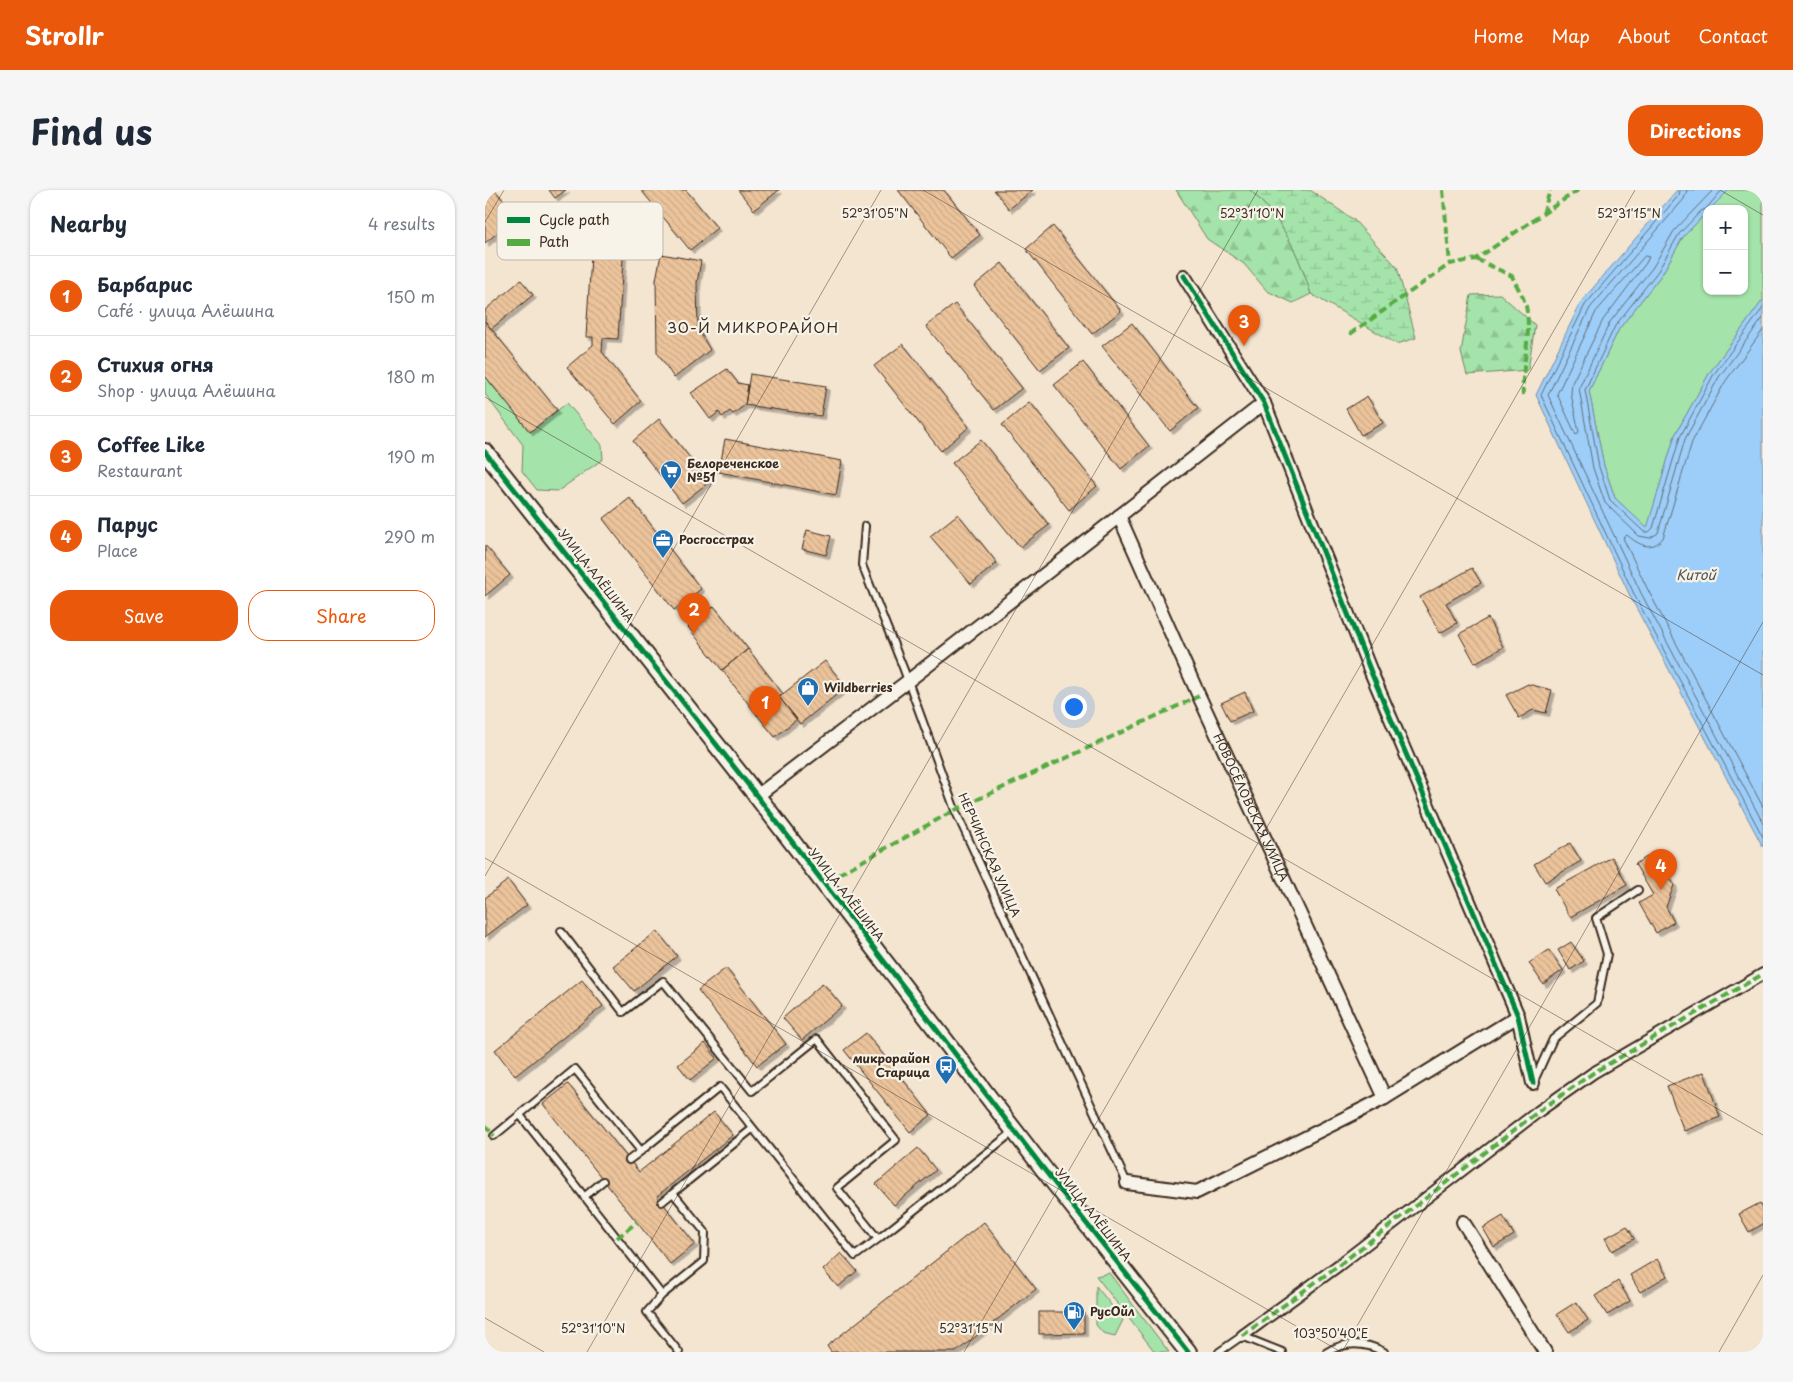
<!DOCTYPE html>
<meta charset="utf-8">
<style>
:root{--surface:#fff;--page:#f6f6f7;--text:#1f2937;--muted:#747a83;--line:#e0e1e3;--accent:#ea580c}
body{margin:0;font-family:"Playpen Sans",sans-serif;background:var(--page);color:var(--text)}
.controls{position:absolute;right:15px;top:15px;display:grid;overflow:hidden;border-radius:10px;box-shadow:0 1px 4px #0004}
.controls button{width:45px;height:45px;display:grid;place-items:center;padding:0;border:0;border-bottom:1px solid var(--line);background:var(--surface);color:var(--text);font:25px sans-serif}
.you{position:absolute;left:588px;top:516px;width:18px;height:18px;margin:-12px;border:4px solid #fff;border-radius:50%;background:#1a73e8;box-shadow:0 0 0 8px #1a73e833}
.badge{display:grid;place-items:center;width:32px;height:32px;border-radius:50%;background:var(--accent);color:#fff;font-size:16px;font-weight:700}
.pin{position:absolute;translate:-50% -41px;filter:drop-shadow(0 1px 2px #0008)}
.pin::after{content:'';position:absolute;top:26px;width:18px;height:15px;background:inherit;clip-path:polygon(0 0,100% 0,50% 100%)}
.list{margin:0;padding:0;list-style:none}
h2{display:flex;justify-content:space-between;align-items:center;height:65px;margin:0;padding:0 20px;font-size:21px}
h2 small{font-size:16px;font-weight:400;color:var(--muted)}
.list li{display:grid;grid-template-columns:32px 1fr auto;gap:15px;align-items:center;box-sizing:border-box;height:80px;padding:0 20px;border-top:1px solid var(--line)}
.list b{display:block;font-size:19px;white-space:nowrap}
.list p{margin:0;font-size:16px;white-space:nowrap;color:var(--muted)}
.list em{font-size:16px;font-style:normal;color:var(--muted)}
.actions{display:flex;gap:10px;padding:15px 20px}
.actions a{flex:1;padding:11px 0;border:1px solid var(--accent);border-radius:20px;text-align:center;font-size:18px;color:var(--accent)}
.actions .main{background:var(--accent);color:#fff}
.map{position:relative;flex:none;width:1278px;height:1162px;overflow:hidden;border-radius:20px}
header{display:flex;align-items:center;gap:30px;box-sizing:border-box;height:70px;padding:0 25px;background:var(--accent);color:#fff}
header strong{font-size:24px}
nav{display:flex;gap:28px;margin-inline-start:auto;font-size:18px}
.intro{display:flex;align-items:center;justify-content:space-between;box-sizing:border-box;height:120px;padding:0 30px}
h1{margin:0;font-size:35px}
.button{padding:12px 22px;border-radius:20px;background:var(--accent);color:#fff;font-size:18px;font-weight:700}
main{display:flex;gap:30px;padding:0 30px}
aside{flex:1;background:var(--surface);border-radius:20px;box-shadow:0 1px 4px #0004}
.map>svg:first-child{display:block}
.green{fill:#a4e3aa;stroke:#708664}
.forest{fill:url(#forest-firs);stroke:#708664}
.wetland{fill:url(#wetland-marsh);stroke:#708664}
.water{fill:#9dcef9;stroke:#768ca1}
.lines{fill:none;stroke-linecap:round;stroke-linejoin:round}
.shore{stroke:#626c76;stroke-width:1}
.building{fill:url(#building-back-hatch);stroke:#3b2a1e;filter:url(#shadow)}
.service-casing{stroke:#3b2a1e;stroke-width:10}
.pedestrian-casing{stroke:#3b2a1e;stroke-width:14}
.minor-casing{stroke:#3b2a1e;stroke-width:16}
.tertiary-casing{stroke:#3b2a1e;stroke-width:20}
.service{stroke:#f7f3e8;stroke-width:6}
.pedestrian{stroke:#f7f3e8;stroke-width:10}
.minor{stroke:#f7f3e8;stroke-width:12}
.tertiary{stroke:#f7f3e8;stroke-width:16}
.quiet{stroke:#55ab43;stroke-width:4;stroke-dasharray:8 4;stroke-linecap:butt}
.cycleway-casing{stroke:#f7f3e8;stroke-width:8}
.cycleway{stroke:#00873e;stroke-width:5}
.ticks{fill:none;stroke:#3b2a1e;stroke-width:1;stroke-opacity:0.45}
.labels{text-anchor:middle;stroke-width:4.5;stroke-linejoin:round;paint-order:stroke}
.poi-label{font-size:12px;font-weight:bold;fill:#3b2a1e;stroke:#f7f3e8;text-anchor:start}
.street-label{font-size:12px;fill:#3b2a1e;stroke:#f7f3e8}
.water-label{font-size:14px;font-style:italic;fill:#545355;stroke:#f7f3e8}
.quarter-label{font-size:15px;letter-spacing:1px;fill:#3b2a1e;stroke:#f7f3e8}
.key{fill:#f7f3e8;stroke:#bfb7ab;stroke-width:1}
.key-label{font-size:14px;fill:#3b2a1e}
.ticks-label{font-size:12px;text-anchor:middle;fill:#3b2a1e;stroke:#f7f3e8;stroke-width:4.5;stroke-linejoin:round;paint-order:stroke}
</style>
<header>
<strong>Strollr</strong>
<nav><a>Home</a><a>Map</a><a>About</a><a>Contact</a></nav>
</header>
<div class="intro"><h1>Find us</h1><a class="button">Directions</a></div>
<main>
<aside>
<h2>Nearby<small>4 results</small></h2>
<ul class="list">
<li><span class="badge">1</span><div><b>Барбарис</b><p>Café · улица Алёшина</p></div><em>150 m</em></li>
<li><span class="badge">2</span><div><b>Стихия огня</b><p>Shop · улица Алёшина</p></div><em>180 m</em></li>
<li><span class="badge">3</span><div><b>Coffee Like</b><p>Restaurant</p></div><em>190 m</em></li>
<li><span class="badge">4</span><div><b>Парус</b><p>Place</p></div><em>290 m</em></li>
</ul>
<div class="actions"><a class="main">Save</a><a>Share</a></div>
</aside>
<div class="map">
<svg width="1278" height="1162" viewBox="0 0 1278 1162">
<defs>
<pattern id="forest-firs" width="22" height="20" patternUnits="userSpaceOnUse" patternTransform="scale(1.25)"><rect width="22" height="20" fill="#a4e3aa"/><path d="M5 1l3.5 6h-7zM16 11l3.5 6h-7z" fill="#8ec392"/></pattern>
<pattern id="wetland-marsh" width="20" height="14" patternUnits="userSpaceOnUse" patternTransform="scale(1.25)"><rect width="20" height="14" fill="#a4e3aa"/><path d="M1 5h8M5 5V1M11 12h8M15 12V8" fill="none" stroke="#8ec392"/></pattern>
<pattern id="building-back-hatch" width="6" height="6" patternUnits="userSpaceOnUse" patternTransform="scale(1.25)"><rect width="6" height="6" fill="#ecc49c"/><path d="M-1 5l2 2M0 0l6 6M5-1l2 2" fill="none" stroke="#cba986"/></pattern>
<filter id="shadow"><feDropShadow dx="3.5" dy="3.5" stdDeviation="0" flood-color="#0004"/></filter>
</defs>
<rect width="100%" height="100%" fill="#f4e5d1"/>
<filter id="ink" filterUnits="userSpaceOnUse"><feTurbulence type="fractalNoise" baseFrequency=".02" numOctaves="2"/><feDisplacementMap in="SourceGraphic" scale="10" xChannelSelector="R" yChannelSelector="G"/><feConvolveMatrix kernelMatrix="1 2 1 2 8 2 1 2 1" color-interpolation-filters="sRGB"/></filter>
<g filter="url(#ink)">
<path class="green" d="M1244,0H1278V110L1225,182L1190,245L1162,339L1130,308L1119,276L1104,201L1134,139L1177,84L1198,47L1222,22V101H1259V19H1225Z
M0,186L45,242L82,213L117,255L118,269L73,301L52,300L37,281L38,255L0,204Z
M624,1083L684,1162H670L611,1086Z
M611,1096L638,1130L630,1146L618,1143L611,1135Z"/>
<path class="forest" d="M691,0H765C799,32 812,60 826,104L808,113L782,101L759,74L722,49Z
M1015,104L1050,135L1043,180L982,185L976,162L986,105Z"/>
<path class="wetland" d="M765,0H825L869,30L912,77L931,148L912,154L826,104C812,60 799,32 765,0Z"/>
<path class="water" d="M1192,0H1244L1225,19H1222V22L1198,47L1177,84L1134,139L1104,201L1119,276L1130,308L1162,338L1190,245L1225,182L1278,110V657L1146,408L1051,205L1096,112Z"/>
<g class="lines">
<path class="shore" d="M1195,0L1194,5L1100,115L1056,205L1150,406L1278,647
M1202,0L1199,9L1105,118L1063,205L1156,403L1278,633
M1228,0L1189,41L1168,77L1125,132L1094,198L1108,278L1120,313L1154,346L1165,348L1173,343L1200,249L1234,187L1278,128
M1237,0L1221,19L1216,21L1194,44L1173,81L1130,136L1100,200L1114,277L1125,310L1159,342H1164L1168,338L1195,247L1229,184L1278,118
M1160,66L1164,67L1161,73L1118,130L1087,193L1086,204L1094,242L1091,245L1072,204L1111,122Z
M1278,140L1240,192L1207,252L1178,348C1166,362 1154,355 1142,345L1138,348L1163,400L1278,617"/>
</g>
<path class="building" d="M0,0H10L32,27L0,53Z
M64,0H81L70,8Z
M156,0H201L232,38L205,60Z
M253,0H294L269,20Z
M413,0H459L495,45L466,68Z
M509,0H548L524,19Z
M568,36L636,121L607,144L541,59Z
M107,50L139,52L133,149L118,148L117,162L156,211L130,234L82,177L108,155V147H101Z
M176,64L216,71L212,93L213,139L225,160L189,188L172,162L171,90Z
M517,73L584,158L555,180L489,96Z
M36,90L48,105L6,139L0,131V120Z
M470,114L537,198L509,220L441,136Z
M0,131L72,220L45,242L0,186Z
M647,133L713,218L685,241L617,156Z
M418,154L484,237L456,261L389,176Z
M598,172L664,256L636,279L569,195Z
M242,179L253,193L263,195L260,215L248,224L245,221L237,227L234,222L225,229L206,203Z
M265,184L341,196L336,226L260,215Z
M882,206L898,233L876,245L861,219Z
M545,212L612,296L584,320L517,235Z
M174,229L224,292L197,313L148,251Z
M240,249L357,271L351,305L234,282Z
M496,250L564,335L535,357L467,273Z
M145,308L216,399L189,420L118,329Z
M473,324L512,373L486,394L445,346Z
M322,340L346,346L341,365L317,359Z
M0,355L25,385L0,406Z
M987,378L996,393L961,413L972,433L955,443L935,407Z
M229,416L263,459L237,480L203,437Z
M1003,428L1018,457L990,473L974,444Z
M263,459L298,504L272,525L237,480Z
M340,471L361,497L315,534L294,507Z
M1043,494L1067,500L1061,523L1048,520L1034,528L1021,505Z
M760,502L768,521L745,531L736,513Z
M294,507L312,529L290,547L272,525Z
M1085,653L1096,671L1060,692L1049,674Z
M1170,662L1189,695L1181,717L1189,732L1171,743L1154,713L1168,705L1150,674Z
M1127,667L1142,695L1085,727L1069,699Z
M23,690L42,715L0,747V708Z
M172,741L192,766L149,801L128,776Z
M1086,752L1099,771L1085,780L1073,760Z
M1064,760L1078,780L1058,794L1044,773Z
M241,778L301,854L272,876L213,800Z
M97,790L118,816L30,886L10,860Z
M338,793L357,816L317,850L298,828Z
M381,843L446,925L425,942L359,860Z
M220,853L232,868L205,890L193,875Z
M1219,882L1235,927L1199,941L1182,896Z
M83,894L154,982L229,922L248,945L172,1006L210,1054L185,1074L58,914Z
M433,958L451,980L409,1015L391,994Z
M1275,1013L1278,1019V1034L1264,1042L1254,1024Z
M1018,1026L1029,1045L1009,1057L998,1038Z
M499,1032L551,1099L471,1162H346L342,1156Z
M1142,1036L1149,1049L1127,1061L1120,1048Z
M356,1063L372,1081L353,1097L338,1080Z
M1172,1069L1182,1086L1155,1102L1145,1085Z
M1133,1091L1145,1111L1122,1125L1110,1106Z
M1091,1112L1103,1130L1084,1142L1072,1124Z
M554,1122H599V1143L554,1144Z"/>
<g class="lines">
<g class="service-casing">
<path id="service" d="M380,336L377,375L419,480L470,620L642,993
M76,741L138,822L178,791L267,901L332,849L411,950L352,998L393,1049L528,942
M1049,891L1068,849L1112,813L1122,764L1111,728L1153,700
M35,925L177,1105L219,1071L220,1042L188,1003L267,939
M9,946L90,879L156,961L235,897L370,1066L393,1049
M144,970L156,961
M99,1007L118,991
M177,1012L188,1003
M177,1105L162,1122L194,1162
M734,1162L757,1146L797,1162
M842,1162C861,1151 880,1152 899,1162"/>
</g>
<g class="pedestrian-casing">
<path id="pedestrian" d="M757,1146L854,1075L1054,921L1108,883L1278,784"/>
</g>
<g class="minor-casing">
<g id="minor">
<path d="M699,86L779,213L886,482L1033,826L1048,893"/>
<path id="s1" d="M634,326L714,506L900,908"/>
<path d="M272,606L423,491L779,213"/>
<path d="M642,993L712,1002L900,908L1033,826"/>
<path d="M978,1032L1060,1162"/>
</g>
</g>
<g class="tertiary-casing">
<path id="tertiary" d="M0,262L265,597L568,991L703,1162"/>
</g>
<use href="#service" class="service"/>
<use href="#pedestrian" class="pedestrian"/>
<use href="#minor" class="minor"/>
<use href="#tertiary" class="tertiary"/>
<path class="quiet" d="M958,0L965,74
M1058,24L1065,0
M991,69L1027,86C1032,97 1041,110 1042,122C1046,150 1036,177 1038,205
M865,144L965,74L991,69L1093,0
M354,684L470,620L714,506
M0,935L9,946
M132,1048L152,1032
M757,1146L854,1075L1054,921L1108,883L1278,784"/>
<g class="cycleway-casing">
<path id="cycleway" d="M699,86L779,213L886,482L1033,826L1048,893
M0,262L265,597L568,991L703,1162"/>
</g>
<use href="#cycleway" class="cycleway"/>
</g>
</g>
<path class="ticks" d="M438,0L1278,485M1235,0L1278,25M0,32L19,0M0,207L1278,945M0,668L856,1162M0,686L396,0M0,1128L59,1162M102,1162L773,0M479,1162L1150,0M857,1162L1278,432M1234,1162L1278,1085"/>
<defs>
<g id="supermarket-pin" transform="scale(1.125)"><path d="M0 17L-7.5 6A9.5 9.5 0 1 1 7.5 6Z" fill="#1f6fb2" stroke="#f7f3e8"/><path d="M-6-5.5h2.5l.6 2H6L4.5 2H-2.5L-4.4-4H-6ZM-1.5 3.2a1.3 1.3 0 1 0 .1 0ZM3 3.2a1.3 1.3 0 1 0 .1 0Z" fill="#fff"/></g>
<g id="office-pin" transform="scale(1.125)"><path d="M0 17L-7.5 6A9.5 9.5 0 1 1 7.5 6Z" fill="#1f6fb2" stroke="#f7f3e8"/><path d="M-6-3h4V-5.5h4V-3h4V5H-6ZM-1-4.5V-3h2v-1.5ZM-6 0V1H6V0Z" fill="#fff"/></g>
<g id="shop-pin" transform="scale(1.125)"><path d="M0 17L-7.5 6A9.5 9.5 0 1 1 7.5 6Z" fill="#1f6fb2" stroke="#f7f3e8"/><path d="M-5-2.5h2.3a2.7 3.5 0 0 1 5.4 0H5L5.5 6h-11ZM-1.5-2.5h3a1.5 2.3 0 0 0-3 0Z" fill="#fff"/></g>
<g id="bus-pin" transform="scale(1.125)"><path d="M0 17L-7.5 6A9.5 9.5 0 1 1 7.5 6Z" fill="#1f6fb2" stroke="#f7f3e8"/><path d="M-5-6H5V4H4V6H2V4H-2V6H-4V4H-5ZM-3.5-4V0h7V-4ZM-3.5 1.2v1.5H-2V1.2ZM2 1.2v1.5H3.5V1.2Z" fill="#fff"/></g>
<g id="fuel-pin" transform="scale(1.125)"><path d="M0 17L-7.5 6A9.5 9.5 0 1 1 7.5 6Z" fill="#1f6fb2" stroke="#f7f3e8"/><path d="M-5.5-6h7V0h2V4h1.3V-2.5L3-4.5l.8-.8L6-3V5H2.5V1h-1V6h-7ZM-4.2-4.7v3.2H.2V-4.7Z" fill="#fff"/></g>
</defs>
<g fill-rule="evenodd">
<use href="#supermarket-pin" x="186" y="281"/>
<use href="#office-pin" x="178" y="350"/>
<use href="#shop-pin" x="323" y="498"/>
<use href="#bus-pin" x="461" y="876"/>
<use href="#fuel-pin" x="589" y="1122"/>
</g>
<g class="labels">
<g class="poi-label">
<text x="202" y="278">Белореченское<tspan x="202" dy="14">№51</tspan></text>
<text x="194" y="354">Росгосстрах</text>
<text x="339" y="502">Wildberries</text>
<text x="445" y="873" text-anchor="end">микрорайон<tspan x="445" dy="14">Старица</tspan></text>
<text x="605" y="1126">РусОйл</text>
</g>
<g class="street-label">
<text transform="translate(111 386) rotate(52)" y="4">УЛИЦА АЛЁШИНА</text>
<text dy="4" stroke="none"><textPath href="#s1" startOffset="320">НОВОСЁЛОВСКАЯ УЛИЦА</textPath></text>
<text transform="translate(504 665) rotate(66)" y="4">НЕРЧИНСКАЯ УЛИЦА</text>
<text transform="translate(361 705) rotate(52)" y="4">УЛИЦА АЛЁШИНА</text>
<text transform="translate(608 1025) rotate(52)" y="4">УЛИЦА АЛЁШИНА</text>
</g>
<g class="water-label">
<text x="1211" y="390">Китой</text>
</g>
<g class="quarter-label">
<text x="268" y="143">30-Й МИКРОРАЙОН</text>
</g>
</g>
<rect x="12" y="12" width="166" height="58" rx="8" class="key"/>
<rect x="22" y="27" width="23" height="6" fill="#00873e"/>
<rect x="22" y="49" width="23" height="7" fill="#55ab43"/>
<g class="key-label">
<text x="54" y="35">Cycle path</text>
<text x="54" y="57">Path</text>
</g>
<g class="ticks-label">
<text x="390" y="28">52°31'05"N</text>
<text x="767" y="28">52°31'10"N</text>
<text x="1144" y="28">52°31'15"N</text>
<text x="108" y="1143">52°31'10"N</text>
<text x="486" y="1143">52°31'15"N</text>
<text x="846" y="1148">103°50'40"E</text>
</g>
</svg>
<div class="controls">
<button>+</button>
<button>−</button>
</div>
<div class="you"></div>
<div class="pin badge" style="left:280px;top:537px">1</div>
<div class="pin badge" style="left:209px;top:444px">2</div>
<div class="pin badge" style="left:759px;top:156px">3</div>
<div class="pin badge" style="left:1176px;top:700px">4</div>
</div>
</main>
